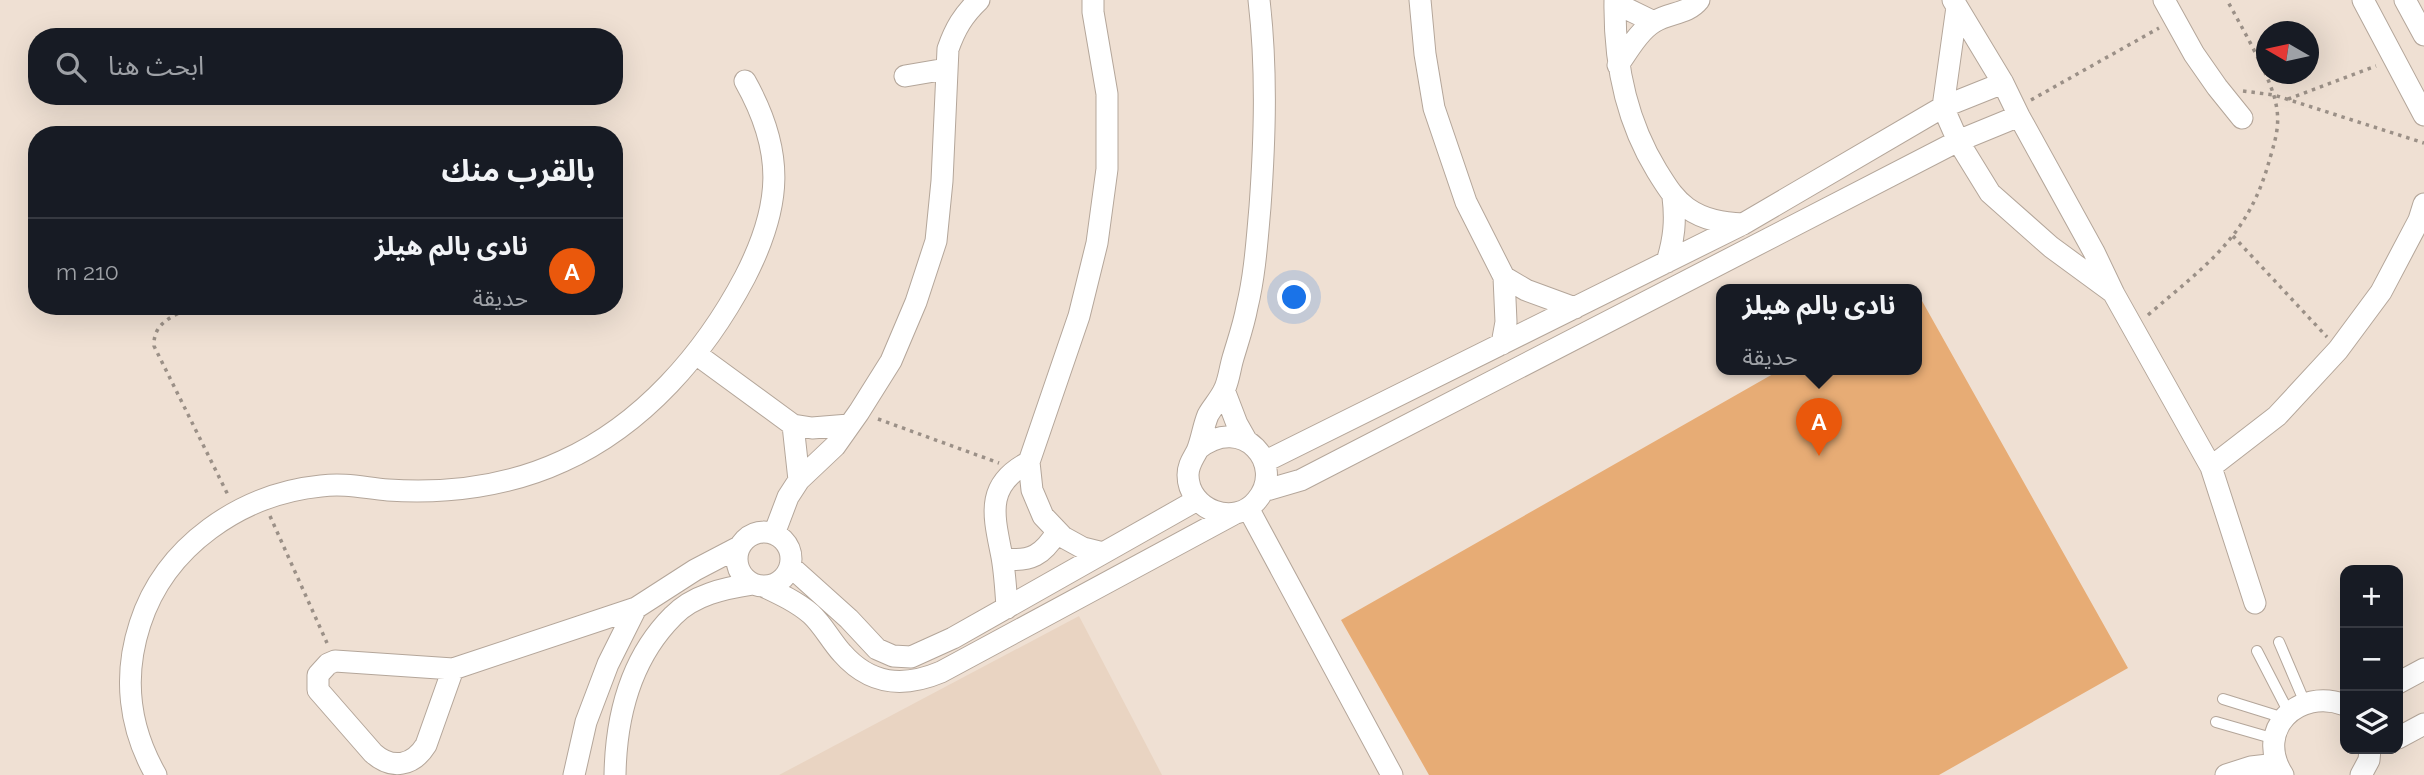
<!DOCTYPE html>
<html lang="ar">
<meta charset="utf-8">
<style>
:root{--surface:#171b24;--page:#20242c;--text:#f1f3f6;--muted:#9ea1a6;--line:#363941;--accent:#ea580c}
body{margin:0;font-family:Raleway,"Noto Sans Arabic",sans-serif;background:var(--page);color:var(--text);direction:rtl}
.controls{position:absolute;right:21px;bottom:21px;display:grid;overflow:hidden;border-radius:14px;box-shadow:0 7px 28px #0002}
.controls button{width:63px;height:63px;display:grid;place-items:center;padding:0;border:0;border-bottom:2px solid var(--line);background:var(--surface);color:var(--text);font:35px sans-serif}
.compass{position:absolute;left:2256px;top:21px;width:63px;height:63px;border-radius:50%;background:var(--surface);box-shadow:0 7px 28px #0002;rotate:279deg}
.you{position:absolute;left:1295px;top:298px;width:24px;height:24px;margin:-18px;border:5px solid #fff;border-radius:50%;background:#1a73e8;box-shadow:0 0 0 10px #1a73e833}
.badge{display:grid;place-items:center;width:46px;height:46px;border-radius:50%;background:var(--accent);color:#fff;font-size:23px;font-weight:700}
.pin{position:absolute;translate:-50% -58px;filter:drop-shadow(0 2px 4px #0008)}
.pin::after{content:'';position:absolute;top:37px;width:24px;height:21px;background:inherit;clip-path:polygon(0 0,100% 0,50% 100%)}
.popup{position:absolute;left:1716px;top:284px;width:206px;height:91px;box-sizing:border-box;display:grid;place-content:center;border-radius:14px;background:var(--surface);filter:drop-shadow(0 2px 5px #0005);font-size:23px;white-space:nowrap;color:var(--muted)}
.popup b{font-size:26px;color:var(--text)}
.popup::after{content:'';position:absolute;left:50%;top:100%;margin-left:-14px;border:14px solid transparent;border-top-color:var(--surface)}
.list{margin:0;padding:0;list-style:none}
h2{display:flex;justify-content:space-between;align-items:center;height:91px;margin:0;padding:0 28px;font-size:30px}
h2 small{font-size:23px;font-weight:400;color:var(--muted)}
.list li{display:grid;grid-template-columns:46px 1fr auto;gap:21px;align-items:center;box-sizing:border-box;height:98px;padding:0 28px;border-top:2px solid var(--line)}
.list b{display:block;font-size:26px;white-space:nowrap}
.list p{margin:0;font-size:23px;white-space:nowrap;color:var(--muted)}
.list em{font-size:23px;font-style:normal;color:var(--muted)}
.icon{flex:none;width:38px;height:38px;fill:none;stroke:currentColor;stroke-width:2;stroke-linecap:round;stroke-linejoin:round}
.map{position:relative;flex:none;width:2424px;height:775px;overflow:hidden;direction:ltr}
.search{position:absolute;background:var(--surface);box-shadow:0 7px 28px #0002;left:28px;top:28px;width:595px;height:77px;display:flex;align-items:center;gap:18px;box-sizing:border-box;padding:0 24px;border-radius:28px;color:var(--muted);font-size:26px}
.panel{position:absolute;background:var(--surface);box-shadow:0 7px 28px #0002;left:28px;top:126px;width:595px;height:189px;border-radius:28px;direction:rtl}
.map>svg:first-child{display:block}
.built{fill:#e9d4c2}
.green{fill:#e7ac75}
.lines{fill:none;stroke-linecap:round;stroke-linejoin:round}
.service-casing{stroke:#b4a69a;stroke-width:12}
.minor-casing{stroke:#b4a69a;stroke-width:23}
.path{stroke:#9b9087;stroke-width:3.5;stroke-dasharray:3.5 5;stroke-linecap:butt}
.service{stroke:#fff;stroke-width:10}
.minor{stroke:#fff;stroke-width:21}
</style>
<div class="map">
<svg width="2424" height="775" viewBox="0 0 2424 775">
<rect width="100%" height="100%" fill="#efe0d3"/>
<path class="built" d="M1079,616L1162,775H779Z"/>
<path class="green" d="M1917,292L2128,668L1939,775H1429L1341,620L1780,370H1917Z"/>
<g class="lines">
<g class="service-casing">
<path id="service" d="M2279,642L2305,703
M2257,651L2289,713
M2223,699L2284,718
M2216,722L2275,739"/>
</g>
<g class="minor-casing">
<path id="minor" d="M1093,0V12L1107,94V169L1097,243L1079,316L1029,462L1032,490L1043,516L1063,537L1083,548L1103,553
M1420,0L1425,54L1434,108L1466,202L1504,277L1506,322L1502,344
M1615,0C1614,60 1625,119 1657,171C1666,185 1673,198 1687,208C1704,220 1723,223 1743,224
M1953,0L2003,83L2019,116L2094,252L2114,294L2211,467L2255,603
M2164,0L2194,54L2217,87L2242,118
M2363,0L2424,115
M2405,0L2424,35
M1615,3L1654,22
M1957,7L1943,107L1958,141L1990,193L2051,247L2111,291
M1618,65C1628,51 1639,31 1654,22C1669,12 1687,15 1699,0
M905,76L946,69
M1667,262C1674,239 1676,221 1673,197
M1504,277L1526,290L1575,308
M696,354L793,425L812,428L849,425
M1224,390L1237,424L1246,440
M793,425L799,480
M1198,449C1243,413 1286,465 1257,500C1235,528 1188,510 1188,475C1188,465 1193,459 1197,451C1202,439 1203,427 1208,415C1213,406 1221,398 1225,388C1229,379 1230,368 1233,358C1238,341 1244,324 1247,307C1255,274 1257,240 1260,207C1265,137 1267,69 1259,0
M1264,462L1743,224L1943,107L2003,83
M2211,467L2277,416L2338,350L2381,292L2419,220L2424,204
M1263,491L1301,480L1958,141L2019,116
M1248,508L1392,775
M737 559a27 27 0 1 1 54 0a27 27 0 1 1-54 0Z
M774,534L788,497L799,480L835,446L859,412L891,361L916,302L936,241L942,181L948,49C955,29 963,15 979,0
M1003,559C1031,562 1043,555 1057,532
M790,566L849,619L877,649L893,656L911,657L953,638L1197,500
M763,586C780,594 797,602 811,614C823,625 831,641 842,653C870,685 903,688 941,672L1234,514
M1007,608C1006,591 1005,574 1002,557C994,516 984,485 1029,462
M335,661L453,669L426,745C413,766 392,770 373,753L318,690V675L328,664Z
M453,669L636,608
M2398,683L2424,669
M2398,738L2424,724
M156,775C129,728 123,676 140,624C165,546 241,494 321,486C346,483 364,488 388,490C447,494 509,486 563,461C643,425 705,353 745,277C782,205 785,152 745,81
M574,775L586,722L608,664L636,608L695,570L739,547
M615,775C616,717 630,659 673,616C693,595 725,588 752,584
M2226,775L2251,767L2277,764
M2283,775C2254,730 2298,687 2345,705
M2361,775L2369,760L2370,749"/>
</g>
<path class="path" d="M2243,91L2274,95L2424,143
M2288,99L2376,66
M2031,100L2159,28
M2233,236L2327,337
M193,306C175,316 153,321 154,346L229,497
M2148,315C2207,264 2249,237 2270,158C2277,135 2281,120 2274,96C2266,69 2241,26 2227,0
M878,419L999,463
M270,516L327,643"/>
<use href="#service" class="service"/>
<use href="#minor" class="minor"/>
</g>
</svg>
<div class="controls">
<button>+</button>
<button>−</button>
<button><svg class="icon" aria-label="layers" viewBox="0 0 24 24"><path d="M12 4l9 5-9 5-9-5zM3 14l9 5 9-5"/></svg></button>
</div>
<svg class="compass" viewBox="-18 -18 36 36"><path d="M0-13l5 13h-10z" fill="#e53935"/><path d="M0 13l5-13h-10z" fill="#9ea1a6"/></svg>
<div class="you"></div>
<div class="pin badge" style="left:1819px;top:456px">A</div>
<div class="popup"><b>نادى بالم هيلز</b>حديقة</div>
<div class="search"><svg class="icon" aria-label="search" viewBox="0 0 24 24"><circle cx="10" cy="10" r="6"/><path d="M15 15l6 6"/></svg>ابحث هنا</div>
<section class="panel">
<h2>بالقرب منك<small></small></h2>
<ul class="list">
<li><span class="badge">A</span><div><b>نادى بالم هيلز</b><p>حديقة</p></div><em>210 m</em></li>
</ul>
</section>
</div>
